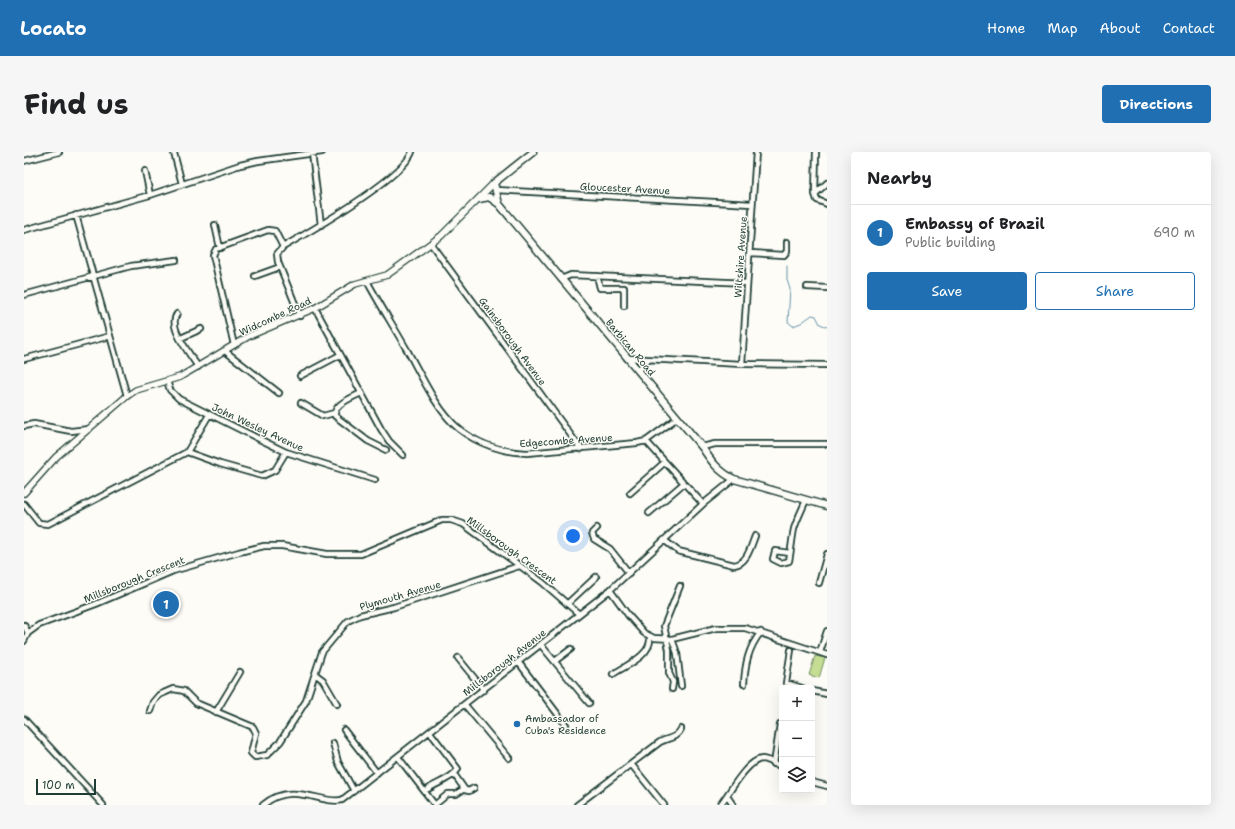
<!DOCTYPE html>
<meta charset="utf-8">
<style>
:root{--surface:#fff;--page:#f6f6f6;--text:#202124;--muted:#757577;--line:#e0e0e0;--accent:#1f6fb2}
body{margin:0;font-family:"Shantell Sans",sans-serif;background:var(--page);color:var(--text)}
.controls{position:absolute;right:12px;bottom:12px;display:grid;overflow:hidden;border-radius:4px;box-shadow:0 4px 16px #0002}
.controls button{width:36px;height:36px;display:grid;place-items:center;padding:0;border:0;border-bottom:1px solid var(--line);background:var(--surface);color:var(--text);font:20px sans-serif}
.scale{position:absolute;left:12px;bottom:10px;width:60px;box-sizing:border-box;padding-left:4px;border:2px solid #1f3d34;border-top:0;font-size:11px;line-height:14px;white-space:nowrap;color:#1f3d34;-webkit-text-stroke:3px #fdfcf7;paint-order:stroke}
.you{position:absolute;left:549px;top:384px;width:14px;height:14px;margin:-10px;border:3px solid #fff;border-radius:50%;background:#1a73e8;box-shadow:0 0 0 6px #1a73e833}
.badge{display:grid;place-items:center;width:26px;height:26px;border-radius:50%;background:var(--accent);color:#fff;font-size:13px;font-weight:700}
.pin{position:absolute;translate:-50% -50%;border:2px solid #fff;box-shadow:0 1px 4px #0006}
.list{margin:0;padding:0;list-style:none}
h2{display:flex;justify-content:space-between;align-items:center;height:52px;margin:0;padding:0 16px;font-size:17px}
h2 small{font-size:13px;font-weight:400;color:var(--muted)}
.list li{display:grid;grid-template-columns:26px 1fr auto;gap:12px;align-items:center;box-sizing:border-box;height:56px;padding:0 16px;border-top:1px solid var(--line)}
.list b{display:block;font-size:15px;white-space:nowrap}
.list p{margin:0;font-size:13px;white-space:nowrap;color:var(--muted)}
.list em{font-size:13px;font-style:normal;color:var(--muted)}
.actions{display:flex;gap:8px;padding:12px 16px}
.actions a{flex:1;padding:9px 0;border:1px solid var(--accent);border-radius:4px;text-align:center;font-size:14px;color:var(--accent)}
.actions .main{background:var(--accent);color:#fff}
.icon{flex:none;width:22px;height:22px;fill:none;stroke:currentColor;stroke-width:2;stroke-linecap:round;stroke-linejoin:round}
.map{position:relative;flex:none;width:803px;height:653px;overflow:hidden;border-radius:4px}
header{display:flex;align-items:center;gap:24px;box-sizing:border-box;height:56px;padding:0 20px;background:var(--accent);color:#fff}
header strong{font-size:19px}
nav{display:flex;gap:22px;margin-inline-start:auto;font-size:14px}
.intro{display:flex;align-items:center;justify-content:space-between;box-sizing:border-box;height:96px;padding:0 24px}
h1{margin:0;font-size:28px}
.button{padding:10px 18px;border-radius:4px;background:var(--accent);color:#fff;font-size:14px;font-weight:700}
main{display:flex;gap:24px;padding:0 24px}
aside{flex:1;background:var(--surface);border-radius:4px;box-shadow:0 4px 16px #0002}
.map>svg:first-child{display:block}
.green{fill:#c5dd93;stroke:#728d64}
.lines{fill:none;stroke-linecap:round;stroke-linejoin:round}
.stream{stroke:#6592a6;stroke-width:1}
.minor-casing{stroke:#1f3d34;stroke-width:8}
.tertiary-casing{stroke:#1f3d34;stroke-width:8}
.secondary-casing{stroke:#1f3d34;stroke-width:9}
.minor{stroke:#fdfcf7;stroke-width:4.5}
.tertiary{stroke:#fdfcf7;stroke-width:5.5}
.secondary{stroke:#fdfcf7;stroke-width:6}
.poi-dot{fill:#1f6fb2;stroke:#fdfcf7;stroke-width:1.5}
.labels{text-anchor:middle;stroke-width:3;stroke-linejoin:round;paint-order:stroke}
.street-label{font-size:10px;fill:#1f3d34;stroke:#fdfcf7}
.poi-label{font-size:10px;fill:#1f3d34;stroke:#fdfcf7;text-anchor:start}
</style>
<header>
<strong>Locato</strong>
<nav><a>Home</a><a>Map</a><a>About</a><a>Contact</a></nav>
</header>
<div class="intro"><h1>Find us</h1><a class="button">Directions</a></div>
<main>
<div class="map">
<svg width="803" height="653" viewBox="0 0 803 653">
<rect width="100%" height="100%" fill="#fdfcf7"/>
<filter id="ink" filterUnits="userSpaceOnUse"><feTurbulence type="fractalNoise" baseFrequency=".025" numOctaves="2"/><feDisplacementMap in="SourceGraphic" scale="8" xChannelSelector="R" yChannelSelector="G"/><feConvolveMatrix kernelMatrix="1 2 1 2 8 2 1 2 1" color-interpolation-filters="sRGB"/></filter>
<g filter="url(#ink)">
<path class="green" d="M791,504L801,506L795,526L785,523Z"/>
<g class="lines">
<path class="stream" d="M763,114V128L766,137L764,170L769,174L777,171L788,163L792,164L796,172L803,175"/>
<g class="minor-casing">
<path id="minor" d="M792,0L791,42L803,31
M150,1L158,32
M288,1L297,73
M0,9L35,0
M121,19L126,43
M472,38L728,52
M791,42L793,48L803,52
M52,63L103,244
M191,73L196,96
M0,78L126,43L216,13L234,9L298,0
M407,92L557,297
M259,95C285,80 379,26 388,0
M726,101L760,103L763,99V90
M231,124L256,115
M573,124L576,136H600V154
M537,127L547,123L723,131
M343,129C356,153 370,175 383,198C397,223 413,259 435,277C454,292 479,300 503,301L613,291L622,289L653,266
M783,135L803,136
M0,143L107,114L152,108
M291,156L357,277L365,289L379,303
M153,162C143,175 167,203 174,215
M157,186L177,177
M210,193L189,103L192,97L244,78L251,79L259,95L253,102L254,110L276,164
M201,199L255,241
M603,206L718,212L803,213
M0,207L86,184
M718,212L732,0
M615,220L619,211L625,208
M276,224L316,203
M143,229L146,238L155,247L219,279L262,300L351,328
M337,241C328,246 309,252 311,264L344,289L362,298
M277,251L299,264L310,261
M0,274L10,272L47,279L65,277
M622,289L679,352
M678,295L691,292H803
M163,300L196,312L238,324L251,318L262,300
M163,300L185,263
M606,341L641,310
M0,352L15,371L24,372L163,300
M625,361L660,331
M573,376L568,381L570,387L586,397L605,421
M640,388L654,399L710,413C723,412 727,394 731,384
M766,401L751,399L749,407L757,411L765,409C767,399 768,387 770,377C773,367 778,358 782,348
M795,431L803,402
M586,438L604,463L620,481L630,486L648,487L692,476H721L803,503
M543,452L572,425
M0,473L4,481
M648,487L653,501L657,534
M0,489L4,481L15,473L72,452L149,419L215,400L240,394H258L303,402H337L418,368H427L439,372L518,430L555,462
M517,493L565,551
M767,498L762,531L778,536
M796,500L803,479
M434,506L460,538
M531,509L547,497
M495,511L542,573
M291,522L299,528L313,552
M589,522C603,513 628,503 626,485
M720,532C721,513 724,496 737,480
M648,537L649,530L645,521V498L640,474L656,434
M788,539L803,542
M441,553L485,606
M126,559L129,550L135,543L149,537L155,538L160,539L172,551L229,575L232,581L227,601L231,605L243,603L256,590L282,549L298,500L324,469L336,463L370,455L495,414
M192,560L216,520
M0,567L79,653
M320,578L353,621
M309,591L314,610L330,639
M374,605L411,653
M607,612L640,653
M750,612L756,572
M430,622L441,638L445,639L450,636
M788,630L803,634
M404,637C413,631 429,626 434,617L406,580
M703,644L709,653
M413,651L424,642H432L440,637
M239,653C268,628 298,653 318,648L586,438L679,352L710,327
M553,653L636,590C644,586 653,586 657,577
M696,653C705,642 723,608 738,607C744,607 752,612 758,615"/>
</g>
<g class="tertiary-casing">
<path id="tertiary" d="M0,341L32,305L103,244L112,238L156,225L225,184L291,156L331,132L363,123L417,84L470,31"/>
</g>
<g class="secondary-casing">
<path id="secondary" d="M509,0L470,31L475,52L678,295C687,309 695,320 710,327L803,354
M455,47L465,45L475,52"/>
</g>
<use href="#minor" class="minor"/>
<use href="#tertiary" class="tertiary"/>
<use href="#secondary" class="secondary"/>
</g>
</g>
<circle class="poi-dot" cx="493" cy="572" r="4"/>
<g class="labels">
<g class="street-label">
<text transform="translate(601 36) rotate(3)" y="4">Gloucester Avenue</text>
<text transform="translate(716 105) rotate(-86)" y="4">Wiltshire Avenue</text>
<text transform="translate(251 164) rotate(-25)" y="4">Widcombe Road</text>
<text transform="translate(489 189) rotate(54)" y="4">Gainsborough Avenue</text>
<text transform="translate(607 195) rotate(50)" y="4">Barbican Road</text>
<text transform="translate(234 275) rotate(25)" y="4">John Wesley Avenue</text>
<text transform="translate(542 288) rotate(-4)" y="4">Edgecombe Avenue</text>
<text transform="translate(488 398) rotate(36)" y="4">Millsborough Crescent</text>
<text transform="translate(110 427) rotate(-22)" y="4">Millsborough Crescent</text>
<text transform="translate(376 443) rotate(-16)" y="4">Plymouth Avenue</text>
<text transform="translate(480 510) rotate(-38)" y="4">Millsborough Avenue</text>
</g>
<g class="poi-label">
<text x="501" y="570">Ambassador of<tspan x="501" dy="12">Cuba's Residence</tspan></text>
</g>
</g>
</svg>
<div class="controls">
<button>+</button>
<button>−</button>
<button><svg class="icon" aria-label="layers" viewBox="0 0 24 24"><path d="M12 4l9 5-9 5-9-5zM3 14l9 5 9-5"/></svg></button>
</div>
<div class="scale">100 m</div>
<div class="you"></div>
<div class="pin badge" style="left:142px;top:452px">1</div>
</div>
<aside>
<h2>Nearby<small></small></h2>
<ul class="list">
<li><span class="badge">1</span><div><b>Embassy of Brazil</b><p>Public building</p></div><em>690 m</em></li>
</ul>
<div class="actions"><a class="main">Save</a><a>Share</a></div>
</aside>
</main>
